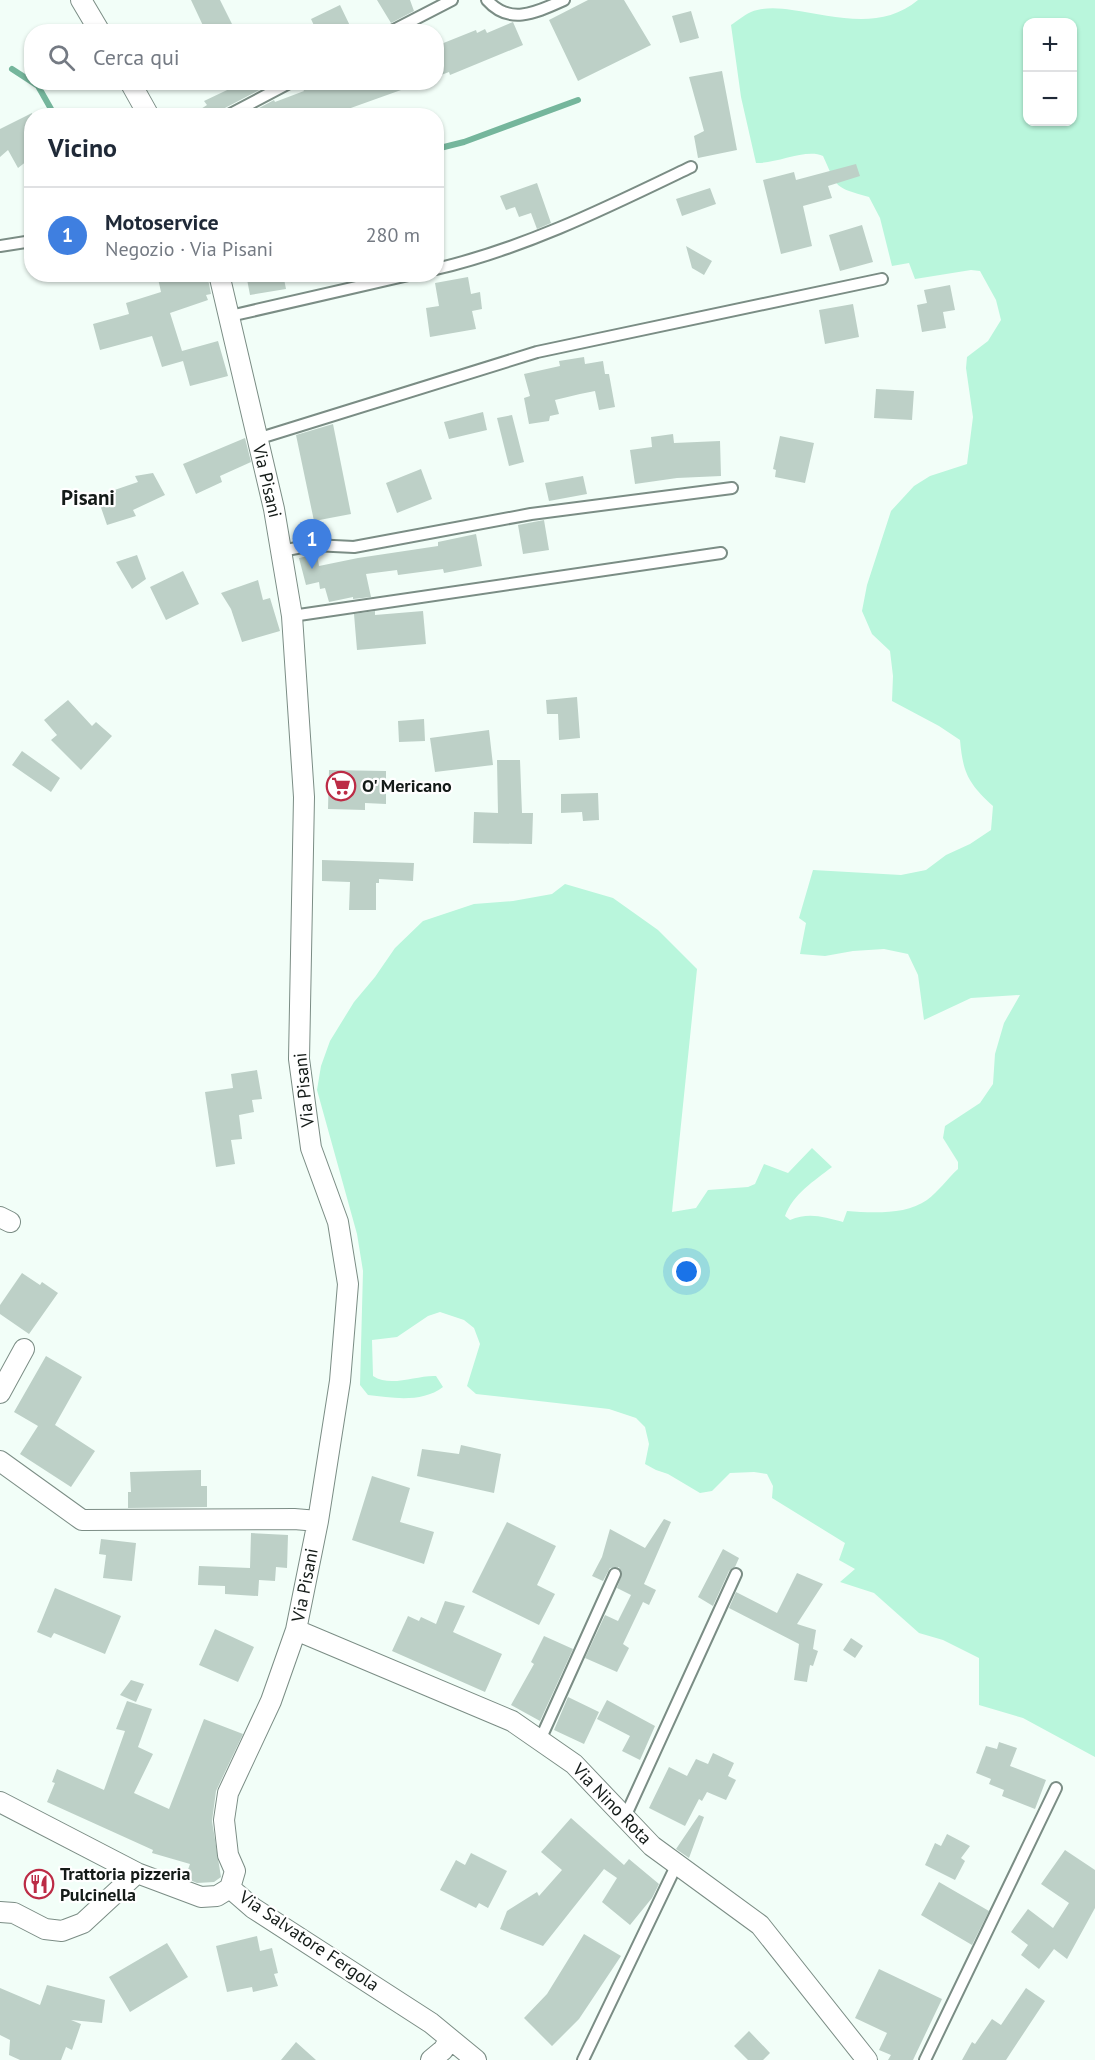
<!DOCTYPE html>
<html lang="it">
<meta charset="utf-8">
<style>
:root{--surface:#fff;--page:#f2f2f3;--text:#1f2937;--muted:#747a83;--line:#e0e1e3;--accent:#0f766e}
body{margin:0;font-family:"PT Sans",sans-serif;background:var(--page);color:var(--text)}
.controls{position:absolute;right:18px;top:18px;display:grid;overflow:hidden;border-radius:12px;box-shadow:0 2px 4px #0004}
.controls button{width:54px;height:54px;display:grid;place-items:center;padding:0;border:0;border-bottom:2px solid var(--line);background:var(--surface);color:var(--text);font:30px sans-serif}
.you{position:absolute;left:687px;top:1272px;width:21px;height:21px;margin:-15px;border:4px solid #fff;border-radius:50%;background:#1a73e8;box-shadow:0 0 0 9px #1a73e833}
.badge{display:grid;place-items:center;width:39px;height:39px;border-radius:50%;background:var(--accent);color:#fff;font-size:20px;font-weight:700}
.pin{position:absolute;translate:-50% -50px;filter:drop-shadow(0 2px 3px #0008)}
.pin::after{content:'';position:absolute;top:32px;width:21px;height:18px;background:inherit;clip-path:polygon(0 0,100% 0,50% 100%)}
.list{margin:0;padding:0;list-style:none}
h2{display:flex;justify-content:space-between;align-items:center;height:78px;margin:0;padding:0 24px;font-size:26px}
h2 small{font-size:20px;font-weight:400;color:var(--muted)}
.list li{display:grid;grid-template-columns:39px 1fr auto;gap:18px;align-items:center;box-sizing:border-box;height:96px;padding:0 24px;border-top:2px solid var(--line)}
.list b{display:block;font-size:22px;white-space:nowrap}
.list p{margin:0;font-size:20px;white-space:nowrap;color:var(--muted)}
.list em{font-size:20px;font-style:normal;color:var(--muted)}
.icon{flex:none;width:33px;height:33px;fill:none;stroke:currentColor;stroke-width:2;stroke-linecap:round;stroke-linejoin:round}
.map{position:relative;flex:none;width:1095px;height:2060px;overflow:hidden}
.search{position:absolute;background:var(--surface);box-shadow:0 2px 4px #0004;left:24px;top:24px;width:420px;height:66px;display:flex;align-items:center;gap:15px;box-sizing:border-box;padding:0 21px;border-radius:24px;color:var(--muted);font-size:22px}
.panel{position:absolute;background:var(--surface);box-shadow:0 2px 4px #0004;left:24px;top:108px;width:420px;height:174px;border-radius:24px}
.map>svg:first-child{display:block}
.green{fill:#b9f6dc;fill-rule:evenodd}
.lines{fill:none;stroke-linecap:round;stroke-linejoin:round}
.stream{stroke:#75b69c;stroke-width:6}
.building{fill:#bdd0c7}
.lane-casing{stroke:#7b8d85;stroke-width:14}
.street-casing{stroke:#7b8d85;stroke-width:22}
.lane{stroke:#fff;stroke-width:10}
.street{stroke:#fff;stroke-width:20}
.labels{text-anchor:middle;stroke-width:4.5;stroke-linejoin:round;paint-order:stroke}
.street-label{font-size:18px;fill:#141b18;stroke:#fff}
.poi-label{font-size:18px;font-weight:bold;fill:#141b18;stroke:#fff;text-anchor:start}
.quarter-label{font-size:21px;font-weight:bold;fill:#141b18;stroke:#fff}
</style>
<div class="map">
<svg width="1095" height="2060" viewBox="0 0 1095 2060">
<rect width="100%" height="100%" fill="#f2fef8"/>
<path class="green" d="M918,0H1095V1757L1023,1718L979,1705V1658L943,1640L919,1633L874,1593L840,1582L855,1569L839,1560L845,1543L772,1498L773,1486L767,1474L754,1472L730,1473L712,1491L700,1493L668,1474L656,1470L645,1464L649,1444L645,1427L636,1418L609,1409L476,1394L467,1386L480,1344L474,1328L464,1320L440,1312L428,1316L397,1337L372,1340L373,1376C391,1388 416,1375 436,1376L443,1387C422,1403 393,1398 368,1395L360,1385L363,1271L357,1234L317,1090L321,1066L330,1041L354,1002L375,977L395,948L423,921L474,904L513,901L552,894L565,884L613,898L658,930L697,969L672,1212L696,1208L708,1190L748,1187L755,1184L764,1164L788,1173L812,1148L832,1167C814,1181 793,1194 785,1216L790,1220C809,1212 824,1217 843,1222L847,1211C872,1213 906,1215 927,1200C938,1192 948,1178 958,1169V1162L943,1138L945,1126L980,1103L993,1084L995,1054L1004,1023L1020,995L971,998L924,1020L918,975L908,954L884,949L853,951L825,956L800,954L806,923L799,918L813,870L901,875L926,870L946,855L970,844L991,830L993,806C968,783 963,773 960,740L939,726L892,701L893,676L890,651L872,634L862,611L867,585L891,511L914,486L930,476L967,464L973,417L966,368L967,357L988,341L1001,320L996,300L980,271L971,270L915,279L909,263L892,266L880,218L869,197C834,187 838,189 823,156C806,148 776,164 756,163L741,97L731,25C737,21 744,15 751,12C763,7 779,8 792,10C835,16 881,31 918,0ZM1028,22H1072V122H1028Z"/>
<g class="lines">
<path class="stream" d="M12,69L32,82
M32,82L38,86L55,116
M436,149L464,142L578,100"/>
</g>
<path class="building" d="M191,0H220L236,32H206Z
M377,0H410L414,11L391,23Z
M588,0H624L651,45L578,81L549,20Z
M340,5L353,32H317L311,19Z
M691,11L699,38L680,43L672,16Z
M513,22L523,45L450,75L449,72L436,77V46L476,30L477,33L485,29L487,33Z
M722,71L737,150L698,158L694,136L704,131L689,77Z
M244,82H264L267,86L223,109L220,116H190L207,105L204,101Z
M313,82H415V85L348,109L351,116H244L274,100L275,102L304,91L302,87Z
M32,113V157L18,168L8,150L0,157V129Z
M856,164L860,176L828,186L832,198L803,206L812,246L781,254L763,180L794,172L796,180Z
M537,183L551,223L537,229L531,213L519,217L515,207L506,210L500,196Z
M710,188L716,204L682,216L676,199Z
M862,225L873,262L840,271L829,235Z
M686,246L712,261L704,275L692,268Z
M157,274H207L211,294L206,295L208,300L170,313L182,351L218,341L228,376L190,386L183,361L162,367L152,336L100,350L93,324L129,314L126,303L161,292Z
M246,274H283L286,289L250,295Z
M468,277L471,294L480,292L482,309L472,311L476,329L430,337L426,308L439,306L435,283Z
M950,285L955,310L943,312L946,328L922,332L917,305L927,303L924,290Z
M853,304L859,337L825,344L819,310Z
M584,357L585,364L603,361L605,374H609L615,407L599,410L595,391L580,394L555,400L559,414L550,416L549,421L529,424L524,398L530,396L524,374L560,366L559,361Z
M876,389L914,391L912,420L874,418Z
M483,412L487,430L449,439L444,422Z
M512,415L524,462L509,466L497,418Z
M333,424L351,514L314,521L296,435Z
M673,434L674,443L720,441L721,476L677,478L635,484L630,450L652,447L651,437Z
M780,436L814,443L805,483L775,477L776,470L773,469Z
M245,438L251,462L220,476L222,482L196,494L183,464Z
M421,469L432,499L397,513L386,483Z
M153,473L165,495L133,510L136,516L107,525L97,496L138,482L135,476Z
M583,476L587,494L549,501L545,483Z
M544,520L549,550L523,554L518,525Z
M476,534L482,566L444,573L443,569L398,575L397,570L366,574L371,597L353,599V597L329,602L325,588L320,589L319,582L306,585L299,558L317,554L319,566L358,558L438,546V542Z
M137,555L146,579L132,589L116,562Z
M183,571L199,604L166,620L150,587Z
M258,580L263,600L270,598L280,631L242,642L231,609L221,593Z
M375,611V615L423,611L426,644L357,650L354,614Z
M577,697L580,738L559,740L558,714H547L546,700Z
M68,700L92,726L96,722L112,736L81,770L51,740L57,735L44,720Z
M424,719L425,741L399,742L398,721Z
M489,730L493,765L435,772L430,738Z
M22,751L60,778L51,792L12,765Z
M497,760H520L522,813H533L532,844L473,843L474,812L498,813Z
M329,770L386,771V804L365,803V810L328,809Z
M598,793L599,820L583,821L582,812L561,813V794Z
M322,860L414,863L413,881L379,879V883H376V910H349L350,882L322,881Z
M257,1070L262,1099L252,1100L254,1112L239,1115L242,1139L231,1140L235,1164L216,1167L205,1092L233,1088L231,1074Z
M22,1273L40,1285L42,1282L58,1293L29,1334L0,1314V1305Z
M46,1356L82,1377L55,1425L95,1451L71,1487L20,1454L38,1426L14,1412Z
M461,1445L501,1454L494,1493L417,1476L422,1449L459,1454Z
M201,1470V1486H207V1507L128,1508V1492H131L130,1472Z
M372,1476L410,1488L400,1522L434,1532L424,1564L352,1540Z
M664,1519L671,1522L644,1584L656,1590L649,1605L643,1602L623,1644L629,1648L617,1672L585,1658L605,1615L618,1621L631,1595L617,1588L622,1574L619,1567L610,1568L603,1581L592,1576L602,1557L610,1529L645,1548Z
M507,1522L556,1546L537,1585L555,1594L539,1625L472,1592Z
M251,1533L288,1535L287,1568L276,1567L275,1581L259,1580L258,1596L225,1594V1586L198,1585L199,1566L250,1568Z
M101,1539L136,1543L132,1581L103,1578L106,1555L99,1554Z
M723,1549L739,1558L735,1567L729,1571L713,1606L698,1597Z
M797,1573L823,1584L797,1624L816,1630L813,1649L818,1651L813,1666L810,1665L807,1682L794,1680L799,1644L729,1608L736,1592L777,1613Z
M55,1588L121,1616L105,1654L54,1633L51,1638L37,1632Z
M445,1601L465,1606L453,1632L502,1654L485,1692L392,1651L408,1616L419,1621L421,1617L436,1624Z
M215,1629L254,1647L238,1682L199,1665Z
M544,1636L573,1649L540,1721L511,1705L534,1664L531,1662Z
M851,1638L863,1646L855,1658L843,1650Z
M131,1680L144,1684L136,1702L120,1695Z
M568,1697L599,1712L584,1744L554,1730Z
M607,1700L655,1726L640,1760L622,1751L630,1736L597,1719Z
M127,1701L152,1709L138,1747L153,1754L134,1793L169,1809L204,1719L243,1734L216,1791L212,1821L221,1877L214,1882L197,1883L185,1878L190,1864L152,1853L153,1850L47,1802L55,1783L52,1782L57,1769L104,1790L125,1731L116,1729Z
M999,1742L1017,1748L1010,1766L1046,1780L1035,1809L1002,1796L1004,1790L989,1784L991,1779L976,1773L986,1746L997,1749Z
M713,1753L734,1763L728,1776L736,1780L726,1800L707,1792L702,1801L699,1799L685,1826L649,1808L669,1767L687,1776L696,1759L708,1764Z
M699,1815L704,1817L689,1858L676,1849Z
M571,1818L624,1865L629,1859L659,1884L652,1898L630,1925L602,1902L617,1878L604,1869L543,1946L500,1929L507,1911L537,1892L539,1896L562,1870L541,1852Z
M947,1834L970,1846L961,1858L965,1861L955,1880L925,1865L935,1843L941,1846Z
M1065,1850L1095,1870V1908L1067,1959L1054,1949L1039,1969L1021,1955L1028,1945L1011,1932L1028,1909L1053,1928L1069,1903L1041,1884Z
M471,1853L507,1871L488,1908L479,1903L476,1908L440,1890L456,1860L465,1865Z
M939,1882L989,1911L972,1945L921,1915Z
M584,1934L621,1956L579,2019L552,2046L524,2018L547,1994Z
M257,1936L260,1951L272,1948L278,1973L274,1974L278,1986L253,1992L252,1987L227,1992L216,1946Z
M167,1943L188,1977L130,2012L109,1977Z
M879,1969L942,1999L913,2060H888L891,2055L879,2050L887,2033L855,2018Z
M47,1985L105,2000L102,2023L71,2020L81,2024L72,2050L66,2047L61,2060H20L9,2055L10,2040L0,2035V1988L40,2005Z
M1026,1988L1045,2001L1006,2060H962L972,2042L975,2044L992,2019L1001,2025Z
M749,2031L770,2053L763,2060H748L734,2046Z
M296,2042L316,2060H281Z"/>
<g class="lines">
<g class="lane-casing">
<path id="lane" d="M487,0C510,26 537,12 564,0
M390,32L452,0
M227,116L291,82
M0,246L32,241
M436,269C526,248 608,207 691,167
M230,316L413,274
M257,439L537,352L882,279
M281,551L313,545L354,547L531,514L732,488
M292,616L721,553
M540,1740L615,1574
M625,1817L736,1574
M583,2060L677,1864
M925,2060L1056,1788"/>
</g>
<g class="street-casing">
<path id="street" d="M81,0L100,32
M130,82L149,116
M219,274L274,509L292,616L304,797L299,1059L311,1148L338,1222L348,1284L340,1381L318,1521L296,1630L271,1701L228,1793L224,1820L228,1855L235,1871L230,1888
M0,1217L10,1222
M0,1393L24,1349
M0,1461L82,1520L294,1519L318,1521
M296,1630L512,1721L574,1764L652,1846L760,1925L867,2060
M0,1802L137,1873L201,1897L217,1896L230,1888
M230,1888L253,1908L431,2023L476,2060
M0,1912L14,1913L45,1929L62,1931L83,1923L137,1873
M431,2060L443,2050L450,2039"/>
</g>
<use href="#lane" class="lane"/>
<use href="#street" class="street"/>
</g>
<defs>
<g id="supermarket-ring" transform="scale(1.5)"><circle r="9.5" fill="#fff" stroke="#bc2b45" stroke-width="1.5"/><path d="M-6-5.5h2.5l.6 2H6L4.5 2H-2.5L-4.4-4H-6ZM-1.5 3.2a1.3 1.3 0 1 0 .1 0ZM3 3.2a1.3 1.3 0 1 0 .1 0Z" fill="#bc2b45"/></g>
<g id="restaurant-ring" transform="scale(1.5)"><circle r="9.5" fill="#fff" stroke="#bc2b45" stroke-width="1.5"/><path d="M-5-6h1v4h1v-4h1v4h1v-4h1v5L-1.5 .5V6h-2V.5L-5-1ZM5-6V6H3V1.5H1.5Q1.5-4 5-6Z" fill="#bc2b45"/></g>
</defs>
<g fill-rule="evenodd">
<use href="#supermarket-ring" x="341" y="786"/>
<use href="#restaurant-ring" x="39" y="1884"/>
</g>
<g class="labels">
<g class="street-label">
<text transform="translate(267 481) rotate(77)" y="6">Via Pisani</text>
<text transform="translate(304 1090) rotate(-96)" y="6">Via Pisani</text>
<text transform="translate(305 1585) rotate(-79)" y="6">Via Pisani</text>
<text transform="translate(612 1804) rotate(46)" y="6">Via Nino Rota</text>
<text transform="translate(309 1941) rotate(34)" y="6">Via Salvatore Fergola</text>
</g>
<g class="poi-label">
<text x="362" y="792">O' Mericano</text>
<text x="60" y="1880">Trattoria pizzeria<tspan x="60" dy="21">Pulcinella</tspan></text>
</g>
<g class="quarter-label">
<text x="88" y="505">Pisani</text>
</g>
</g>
</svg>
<div class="controls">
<button>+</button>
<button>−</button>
</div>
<div class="you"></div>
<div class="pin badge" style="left:312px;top:569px;background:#3f7fe0">1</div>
<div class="search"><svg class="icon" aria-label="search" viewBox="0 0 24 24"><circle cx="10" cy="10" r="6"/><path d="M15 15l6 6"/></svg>Cerca qui</div>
<section class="panel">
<h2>Vicino<small></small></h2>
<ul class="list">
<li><span class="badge" style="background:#3f7fe0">1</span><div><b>Motoservice</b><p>Negozio · Via Pisani</p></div><em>280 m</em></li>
</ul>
</section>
</div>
